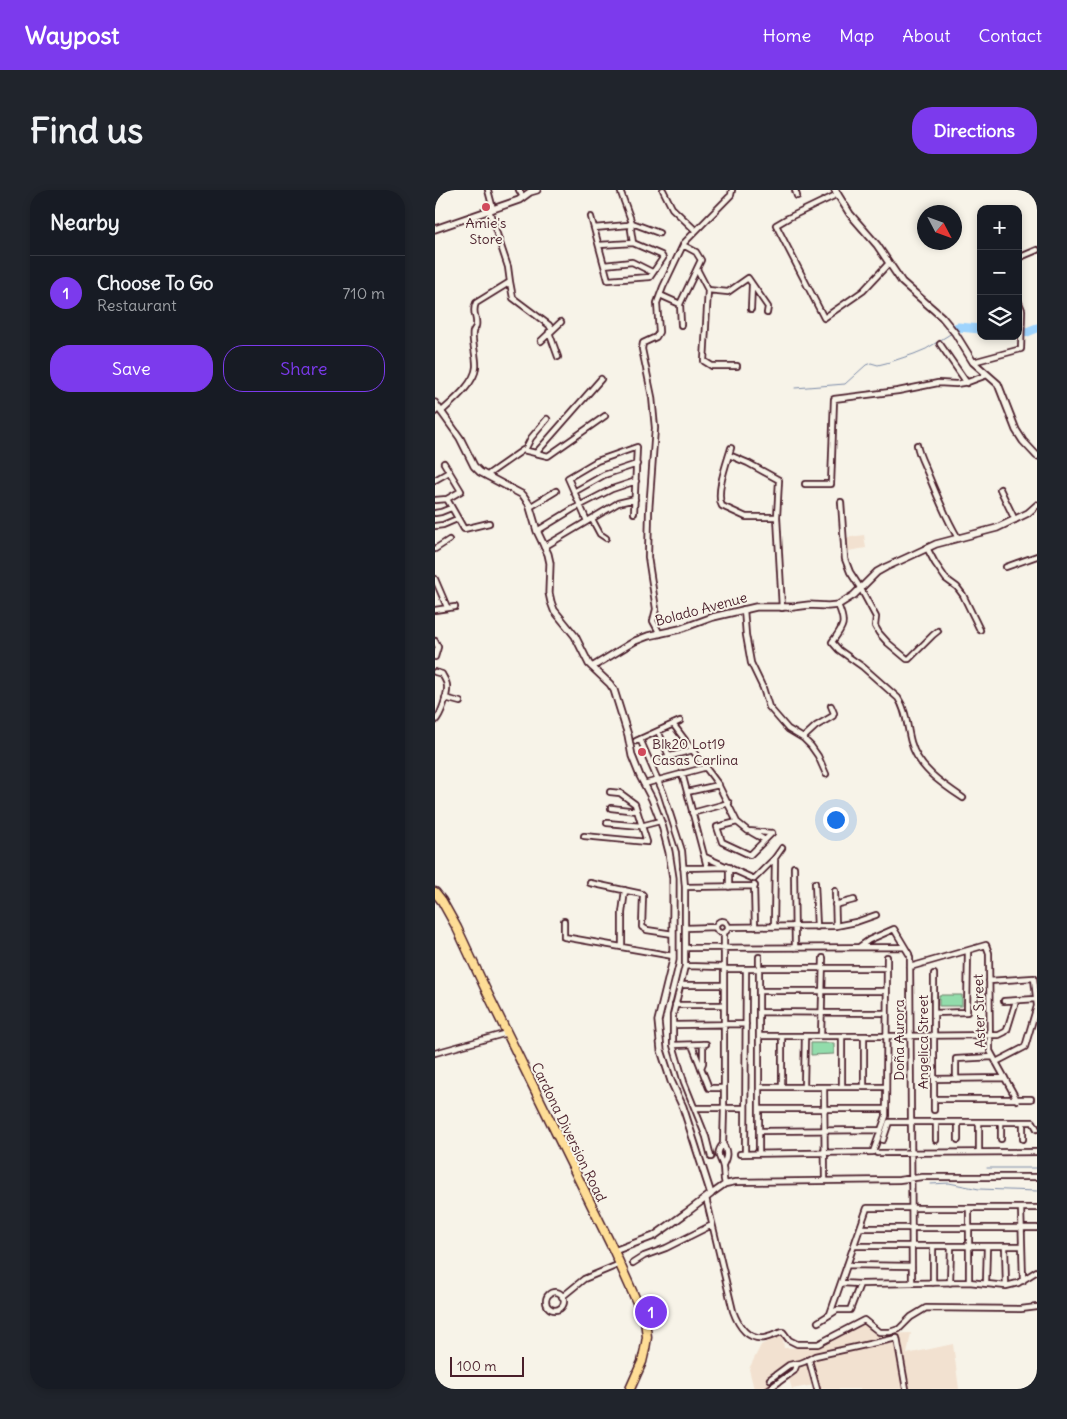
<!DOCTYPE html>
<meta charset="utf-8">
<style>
:root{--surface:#171b24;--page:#20242c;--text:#f1f3f6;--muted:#9ea1a6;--line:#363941;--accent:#7c3aed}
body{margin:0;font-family:Delius,sans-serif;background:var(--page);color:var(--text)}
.controls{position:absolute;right:15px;top:15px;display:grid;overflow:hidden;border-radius:10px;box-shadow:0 2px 8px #0003}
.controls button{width:45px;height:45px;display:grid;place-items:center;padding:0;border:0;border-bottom:1px solid var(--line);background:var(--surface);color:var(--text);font:25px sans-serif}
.compass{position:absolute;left:482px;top:15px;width:45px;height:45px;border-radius:50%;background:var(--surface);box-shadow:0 2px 8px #0003;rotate:131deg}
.scale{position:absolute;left:15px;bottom:12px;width:74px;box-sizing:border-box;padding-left:5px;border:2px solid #4a1f2b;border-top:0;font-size:14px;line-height:18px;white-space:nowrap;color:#4a1f2b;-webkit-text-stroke:4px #f7f3e8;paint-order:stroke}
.you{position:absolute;left:400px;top:629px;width:18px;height:18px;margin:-12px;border:4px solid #fff;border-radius:50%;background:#1a73e8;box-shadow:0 0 0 8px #1a73e833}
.badge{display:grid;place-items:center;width:32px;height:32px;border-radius:50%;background:var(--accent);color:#fff;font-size:16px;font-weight:700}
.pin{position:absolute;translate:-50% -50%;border:2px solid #fff;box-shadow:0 1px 5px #0006}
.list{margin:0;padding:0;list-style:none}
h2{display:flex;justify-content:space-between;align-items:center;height:65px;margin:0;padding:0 20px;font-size:21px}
h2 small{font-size:16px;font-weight:400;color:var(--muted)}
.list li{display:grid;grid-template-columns:32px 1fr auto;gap:15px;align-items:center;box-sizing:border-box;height:75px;padding:0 20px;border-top:1px solid var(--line)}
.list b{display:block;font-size:19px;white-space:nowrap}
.list p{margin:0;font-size:16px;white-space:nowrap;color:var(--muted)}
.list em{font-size:16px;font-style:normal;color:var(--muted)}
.actions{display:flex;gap:10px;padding:15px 20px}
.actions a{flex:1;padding:11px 0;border:1px solid var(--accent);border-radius:20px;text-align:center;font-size:18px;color:var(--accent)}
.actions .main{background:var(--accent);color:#fff}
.icon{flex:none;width:28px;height:28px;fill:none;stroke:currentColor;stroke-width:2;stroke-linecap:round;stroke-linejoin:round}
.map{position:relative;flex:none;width:602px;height:1199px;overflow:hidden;border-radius:20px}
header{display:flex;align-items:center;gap:30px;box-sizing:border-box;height:70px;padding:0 25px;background:var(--accent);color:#fff}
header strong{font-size:24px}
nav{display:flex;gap:28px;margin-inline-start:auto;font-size:18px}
.intro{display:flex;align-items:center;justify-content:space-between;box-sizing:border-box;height:120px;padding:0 30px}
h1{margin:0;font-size:35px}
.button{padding:12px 22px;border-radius:20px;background:var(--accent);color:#fff;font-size:18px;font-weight:700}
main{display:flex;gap:30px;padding:0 30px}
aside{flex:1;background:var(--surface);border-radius:20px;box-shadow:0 2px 8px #0003}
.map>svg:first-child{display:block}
.built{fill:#f2e1d0}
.green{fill:#92dcab;stroke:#6e7e6b}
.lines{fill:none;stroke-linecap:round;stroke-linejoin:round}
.stream{stroke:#7d8ca9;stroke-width:1}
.river{stroke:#9fd4fd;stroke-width:9}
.minor-casing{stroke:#4a1f2b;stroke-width:8}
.tertiary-casing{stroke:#4a1f2b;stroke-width:9}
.primary-casing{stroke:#4a1f2b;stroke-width:11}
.minor{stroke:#f7f3e8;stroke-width:4.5}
.tertiary{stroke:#f7f3e8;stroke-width:5.5}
.primary{stroke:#fedd96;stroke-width:8}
.poi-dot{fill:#d1495b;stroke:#f7f3e8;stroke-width:2}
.labels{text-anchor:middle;stroke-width:4;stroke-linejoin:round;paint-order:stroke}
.poi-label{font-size:14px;fill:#4a1f2b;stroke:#f7f3e8}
.street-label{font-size:14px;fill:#4a1f2b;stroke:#f7f3e8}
</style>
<header>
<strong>Waypost</strong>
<nav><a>Home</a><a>Map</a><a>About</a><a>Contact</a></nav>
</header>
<div class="intro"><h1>Find us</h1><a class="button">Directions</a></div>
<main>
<aside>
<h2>Nearby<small></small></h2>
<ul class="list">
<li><span class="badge">1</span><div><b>Choose To Go</b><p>Restaurant</p></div><em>710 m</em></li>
</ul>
<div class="actions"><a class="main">Save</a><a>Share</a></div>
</aside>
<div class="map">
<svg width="602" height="1199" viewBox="0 0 602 1199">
<rect width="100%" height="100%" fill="#f7f3e8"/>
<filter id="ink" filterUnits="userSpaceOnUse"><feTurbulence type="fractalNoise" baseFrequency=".02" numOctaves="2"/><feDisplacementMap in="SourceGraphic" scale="10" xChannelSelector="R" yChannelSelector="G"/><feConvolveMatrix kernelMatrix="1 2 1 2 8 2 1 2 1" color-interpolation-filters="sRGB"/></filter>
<g filter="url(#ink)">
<path class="built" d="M429,345L431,358L413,361L410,348Z
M430,1132L447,1144L476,1143L472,1164L518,1154L524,1199H380L379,1195L357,1199L354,1189L340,1199H319L314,1179L326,1155L347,1143L349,1158L384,1157Z"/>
<path class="green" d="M504,805H527V816H504Z
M376,853H399V864L376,865Z"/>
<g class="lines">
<path class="stream" d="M360,198L410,194L431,175L436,173L443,175L455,172L479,164L491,159L517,143
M552,978H602
M496,994L514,993L544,999L602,1001"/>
<path class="river" d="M520,138L523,137L546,139
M583,141L592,142L602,138"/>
<g class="minor-casing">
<path id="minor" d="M53,0L58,19
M84,0L88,7
M185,0L197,33L196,40L198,53
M228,0L237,18L260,40
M360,0L362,6
M403,4L353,28L341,35L389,128L428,101L454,73
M156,27L173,90L215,87L228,68L226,65L198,53L164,55
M159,38L193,35L197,33L224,43
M583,68L602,60
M169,75L197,72L217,82
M262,79L273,100L269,171L277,176H302
M75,92L78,108L114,135L117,140
M273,100L293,102L313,88L333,117L332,123
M225,105L245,114
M316,119L317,95
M246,135L245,114L266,70L261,62L248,55
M114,142L123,167
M106,151L126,132
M505,154L532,193
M538,172L586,159L587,120L583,110
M0,222L1,221
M6,222C18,211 40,193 41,177C42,167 36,150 38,142C38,140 41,138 41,136C43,127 36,123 41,113L75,92L73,77L54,20
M482,255C484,266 489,274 493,284C502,306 511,328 523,348
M296,258C292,272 280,303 287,316L311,327H342
M90,260L96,248L112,229
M102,262L166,189
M294,265L313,273L344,290L342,327L347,418
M52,286L55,283L88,260L113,266L170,226
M0,290L14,282
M370,294H396L399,209L463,201L503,193L521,194L533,192L552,185
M565,299L580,330
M139,302L169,285L202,274
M12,309L29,339L54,333
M0,310L12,309L26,301L9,273
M406,312L410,369L415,382L426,399L441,427L440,436L444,443L453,453L472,469H474L498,445L503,441
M95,317L121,301
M0,323L6,322L16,318
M157,329L165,344L171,348
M152,331L133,288L162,271L202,257L199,323
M0,336L8,335L22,329
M102,341L138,319L177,299L201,291
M109,357L183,313L200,309
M492,358L500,373L511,389L522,397L528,405L545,440
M0,359L14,350
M571,377L602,366
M0,389L12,417
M403,415C411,433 409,436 397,452L404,460L428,477L463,508C472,521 472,538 476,552C483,578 507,594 528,608
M309,419L311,445L316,473L328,498L334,517L353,539L368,548L376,556L383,566L391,584
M0,420L20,417
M225,444L218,431L221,419L213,367L214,321L220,238L217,207L207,159L208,153L221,147L224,142L222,113L228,97L249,53L296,5L297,0
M0,451L3,457L0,467
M0,482L7,484C9,488 12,492 12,496C13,504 6,525 0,531
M10,508L25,512
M238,534L283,594L302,632L313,641L337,643
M223,541L234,566
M368,548L381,536L398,526L399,523L396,516
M205,549L228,602L247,661L250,697V776L238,825V855L249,892L271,947L276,967
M201,551L245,531
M228,568L258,560
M247,583L272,677
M209,594L272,577
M252,602L284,595
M176,618L202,621
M257,623L294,613
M302,632L282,637L287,652L315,665L337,643
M172,633L206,636L225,631
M316,642L330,650
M149,646L212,652L200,614L185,603L175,602
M270,667L319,689
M359,677L360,758
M248,678L294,677V697
M319,689L340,668L347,658
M155,693L207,704L208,705L207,737L212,740L238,744
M380,693L382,737
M319,695L320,737
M250,697L320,696
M400,701L401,736
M400,715L419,710
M281 737a6 6 0 1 1 12 0a6 6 0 1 1-12 0Z
M129,731V747L238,766
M293,737L401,736L421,732L441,725
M339,737L340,668
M250,738L281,737
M289,743V918L288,954C279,965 286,967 288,977C289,983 288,988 290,994
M187,757V723L190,700
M424,757L434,750L459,739L474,764
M251,758L469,757
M475,767L477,1093
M250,776L289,777
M475,777L551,755L554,763L555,861L582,910
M324,778H451
M289,779H321
M499,784V920
M554,791L599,788L602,816L590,857L561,872
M246,795H289
M324,801H451
M569,811L601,809
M240,815H289
M324,822L451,823
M499,823L532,822L533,761
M238,835L311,834
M324,846H462
M386,846L388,768
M407,846V897
M463,846L564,845L570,842L572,840L581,811
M238,855L271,854
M257,855L274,898H289
M0,863L72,843
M266,878L268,873V854
M499,889L570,888
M521,889V869L558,867
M324,897H451
M347,897V846
M369,897L370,846
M389,897L390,990
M429,897V846
M499,909H596
M261,918H310
M324,919H451
M324,941L446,940
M566,949V932
M588,949V932
M448,950L454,932H598L602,939
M501,950V932
M523,950V932
M288,954C293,962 292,967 288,975
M544,962V932
M324,963V767
M442,963L602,962
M305,964L438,962L451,926L452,767
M310,964L311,779
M276,1004L290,994L300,992L464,990L487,987H602
M271,1008L298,1121C303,1135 312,1150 329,1148C336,1147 342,1143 348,1142L354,1150L362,1154H383L429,1130L444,1142H455L464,1139L476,1127L491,1118L586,1119L602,1117
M534,1018V1092
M586,1018L588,1091
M425,1038H602
M419,1056H587
M570,1056L571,1096
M198,1073L209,1066L231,1058L277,1035
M412,1075L477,1076
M406,1093L425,1094L534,1092L571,1096L583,1093L602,1081
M498,1093V1057
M515,1093L516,1056
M551,1094L552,1056
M111 1111a9 9 0 1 1 18 0a9 9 0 1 1-18 0Z
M127,1107L149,1089L185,1074
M395,1124L432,1018H602
M383,1132L402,1120H415L425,1094
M374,1170L382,1199
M335,1189L354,1175C357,1174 359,1174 362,1174C368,1173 375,1169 380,1166L462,1148L471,1199
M334,1199L359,1181L362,1174"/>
</g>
<g class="tertiary-casing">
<path id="tertiary" d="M400,0L415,24L442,55L467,92L507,127L520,143L538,172L563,194L581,240L588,251L602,266
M0,39L84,10L95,2L102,0
M0,213L25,248L39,276L45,282L88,305L94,314L102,341L113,364L115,373L114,403L116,412L119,420L140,446L154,474L175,494L179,500L193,545L197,566L205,586L217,609L227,635L234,662L238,688V770L223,831L226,860L236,891L248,917L276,1004L251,1023L219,1046L179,1061
M157,477L200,451L213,446L245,439L278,427L321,417H358L374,415L393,416L403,415L419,405L442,382L451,377L471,368L501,354L562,338L593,323L602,315"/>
</g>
<g class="primary-casing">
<path id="primary" d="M0,702L7,711L22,738L50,798L179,1061L210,1130L212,1147L210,1159L207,1172L195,1199"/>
</g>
<use href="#minor" class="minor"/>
<use href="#tertiary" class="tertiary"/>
<use href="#primary" class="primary"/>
</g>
</g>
<g class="poi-dot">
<circle cx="51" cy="17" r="5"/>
<circle cx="207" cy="562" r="5"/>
</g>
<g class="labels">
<g class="poi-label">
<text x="51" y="38">Amie's<tspan x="51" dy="16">Store</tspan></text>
<text x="217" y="559" text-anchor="start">Blk20 Lot19<tspan x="217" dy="16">Casas Carlina</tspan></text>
</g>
<g class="street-label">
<text transform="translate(266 419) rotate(-15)" y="5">Bolado Avenue</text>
<text transform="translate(544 821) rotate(-92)" y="5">Aster Street</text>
<text transform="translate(464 850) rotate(-90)" y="5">Doña Aurora</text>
<text transform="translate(488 852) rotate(-90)" y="5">Angelica Street</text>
<text transform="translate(134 942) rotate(64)" y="5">Cardona Diversion Road</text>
</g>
</g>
</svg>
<div class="controls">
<button>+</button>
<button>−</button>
<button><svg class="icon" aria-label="layers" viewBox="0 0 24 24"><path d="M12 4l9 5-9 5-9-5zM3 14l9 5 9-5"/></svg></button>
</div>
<svg class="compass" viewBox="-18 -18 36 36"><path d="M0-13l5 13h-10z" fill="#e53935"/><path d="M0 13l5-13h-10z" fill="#9ea1a6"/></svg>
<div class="scale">100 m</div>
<div class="you"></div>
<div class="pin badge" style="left:216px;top:1122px">1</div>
</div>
</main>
